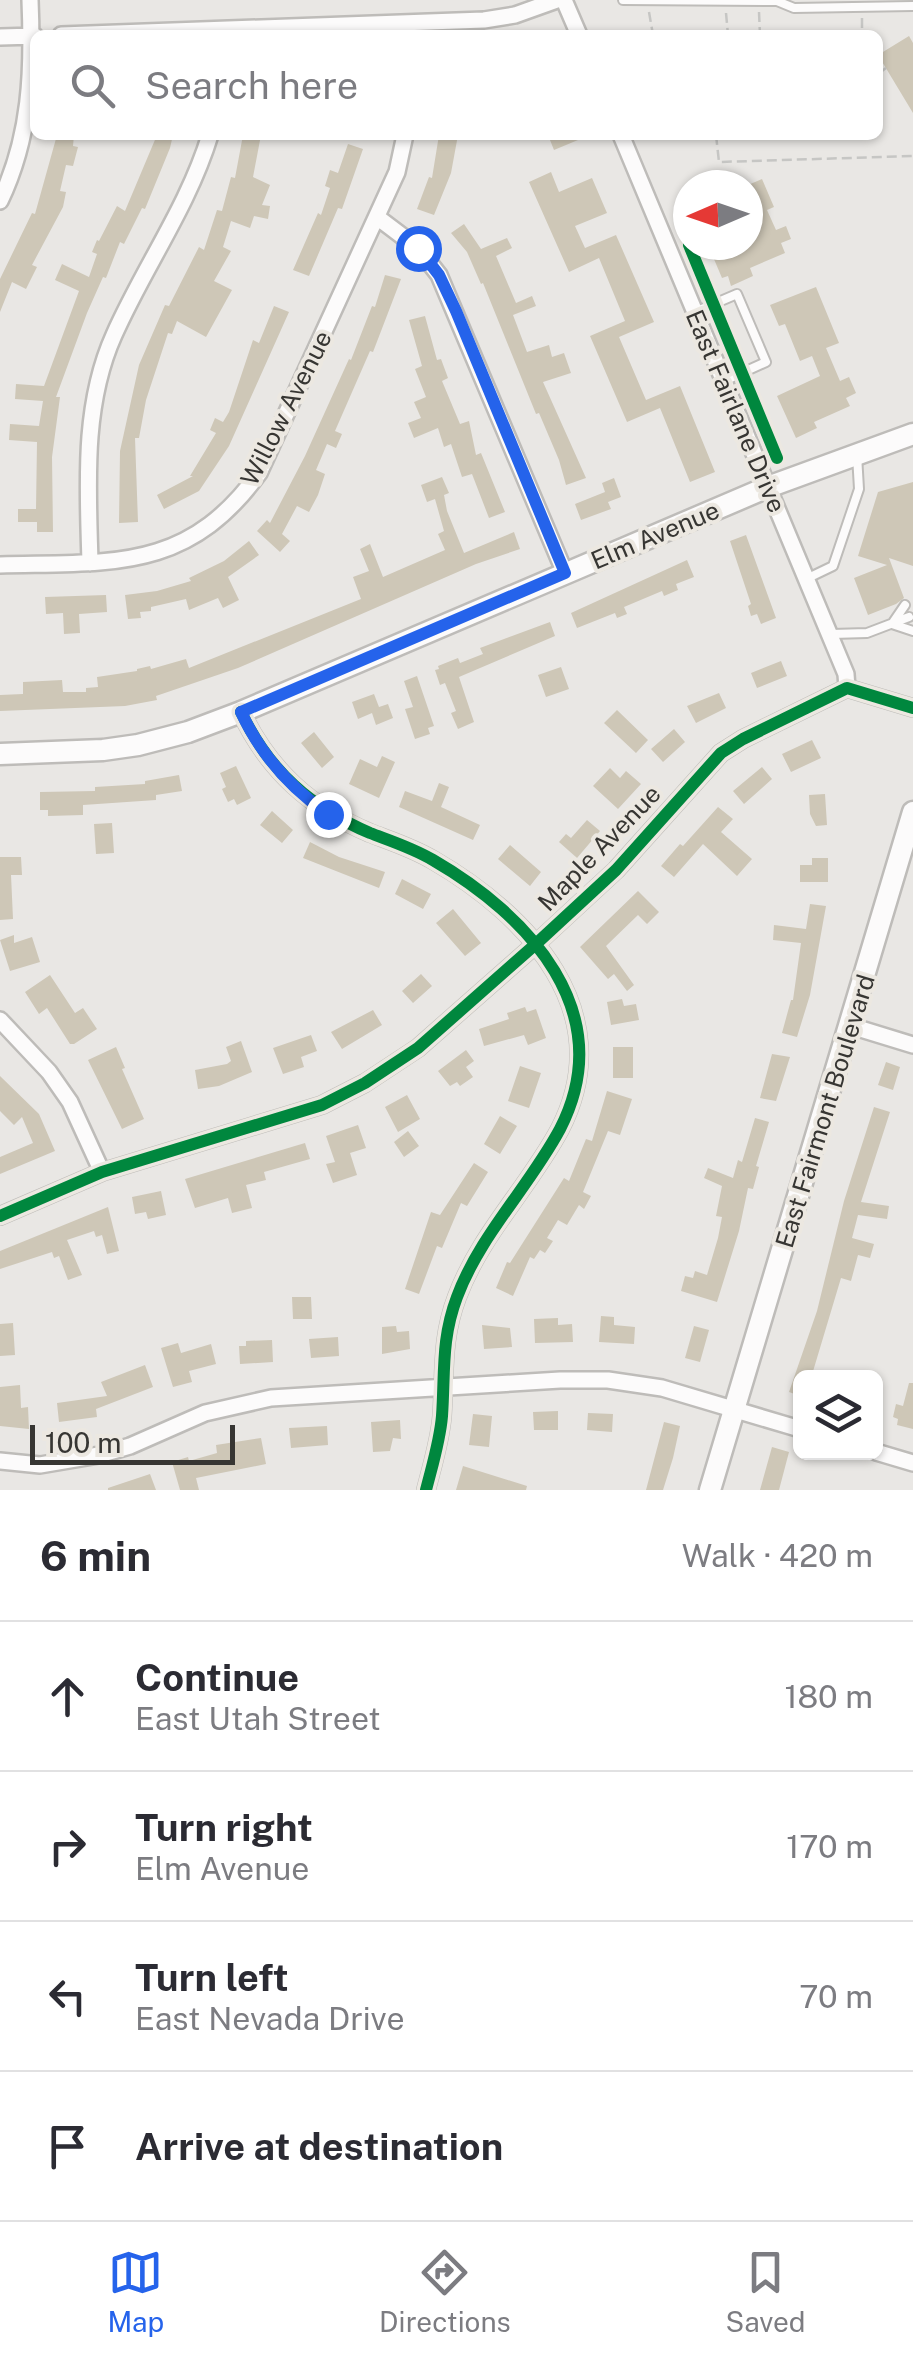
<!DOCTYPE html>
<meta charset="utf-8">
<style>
:root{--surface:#fff;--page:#f2f2f3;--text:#2b2b33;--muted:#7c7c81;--line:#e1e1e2;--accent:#2563eb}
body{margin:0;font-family:"Public Sans",sans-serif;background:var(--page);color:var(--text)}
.controls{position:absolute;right:30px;bottom:30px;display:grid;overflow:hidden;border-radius:15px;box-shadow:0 2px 8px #0004}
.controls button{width:90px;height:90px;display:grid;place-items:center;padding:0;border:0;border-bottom:2px solid var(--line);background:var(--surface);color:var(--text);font:50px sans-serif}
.compass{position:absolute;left:673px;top:170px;width:90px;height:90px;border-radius:50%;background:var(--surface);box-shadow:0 2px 8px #0004;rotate:268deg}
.scale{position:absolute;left:30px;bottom:25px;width:205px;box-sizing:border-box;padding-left:10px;border:5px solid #373633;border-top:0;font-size:28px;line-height:35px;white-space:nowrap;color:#373633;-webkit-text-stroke:8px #ece8e1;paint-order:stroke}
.stop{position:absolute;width:30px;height:30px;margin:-22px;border:8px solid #2563eb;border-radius:50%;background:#fff}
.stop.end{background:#2563eb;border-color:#fff;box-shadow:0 2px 10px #0008}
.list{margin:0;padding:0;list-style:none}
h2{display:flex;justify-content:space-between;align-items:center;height:130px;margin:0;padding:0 40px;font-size:42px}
h2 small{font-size:32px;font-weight:400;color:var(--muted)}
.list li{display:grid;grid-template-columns:65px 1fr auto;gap:30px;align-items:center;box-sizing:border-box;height:150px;padding:0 40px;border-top:2px solid var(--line)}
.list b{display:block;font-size:38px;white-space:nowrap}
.list p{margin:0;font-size:32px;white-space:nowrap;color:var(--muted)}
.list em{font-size:32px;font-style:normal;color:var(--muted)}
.icon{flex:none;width:55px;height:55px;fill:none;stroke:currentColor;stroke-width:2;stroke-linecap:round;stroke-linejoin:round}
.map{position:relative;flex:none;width:913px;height:1490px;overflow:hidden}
.search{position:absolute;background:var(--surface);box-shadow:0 2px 8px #0004;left:30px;right:30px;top:30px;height:110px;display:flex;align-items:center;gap:25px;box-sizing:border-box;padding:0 35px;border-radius:15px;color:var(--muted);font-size:38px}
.sheet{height:730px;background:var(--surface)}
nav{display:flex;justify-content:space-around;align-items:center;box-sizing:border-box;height:140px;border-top:2px solid var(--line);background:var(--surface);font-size:28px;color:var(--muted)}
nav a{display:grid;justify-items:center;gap:5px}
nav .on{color:var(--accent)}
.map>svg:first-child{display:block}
.building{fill:#cec7b7}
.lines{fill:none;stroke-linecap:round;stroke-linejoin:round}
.service-casing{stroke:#bebcb9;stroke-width:12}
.minor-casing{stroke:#bebcb9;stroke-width:20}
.tertiary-casing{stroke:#bebcb9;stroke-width:25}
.path{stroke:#c6c6c4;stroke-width:2.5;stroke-dasharray:10 5;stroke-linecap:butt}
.service{stroke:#fcfbfb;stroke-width:8}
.minor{stroke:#fcfbfb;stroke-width:15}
.tertiary{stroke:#fcfbfb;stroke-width:20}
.cycleway-casing{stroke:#ece8e1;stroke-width:19}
.cycleway{stroke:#00873e;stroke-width:12}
.route{stroke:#2563eb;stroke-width:12}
.labels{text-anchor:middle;stroke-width:8;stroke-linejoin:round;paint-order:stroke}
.street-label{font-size:25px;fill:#373633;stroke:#ece8e1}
</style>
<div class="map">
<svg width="913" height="1490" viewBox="0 0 913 1490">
<rect width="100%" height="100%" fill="#e9e7e4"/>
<path class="building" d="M909,36L913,43V113L878,55Z
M57,135H74L73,146L78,147L73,166L66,165L60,191L66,192L63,207L32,265L37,267L26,289L12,282L0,312V279L32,213L35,214Z
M157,135H173L170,148L145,209L142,208L124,244L120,242L106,278L103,277L87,313L56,397H60L52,457L53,532H37V522H18V509H36L37,442L9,440L10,424L39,426L43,401L15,399L16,384L44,386L79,291L55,280L62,264L89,277L97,254L92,252L97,240L99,241L117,206L125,211Z
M243,135H261L253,177L270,185L262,205L270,206L268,219L254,216L250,228L231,221L223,247L231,251L214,281L232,290L206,337L177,321L172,334L168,333L146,400L139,438H135L138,522L119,523L120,451L139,365L165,305L169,306L199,247L204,250L217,210L222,211L231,177L235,178Z
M439,135H458L451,173L434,215L417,209L429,177L432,178Z
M548,135H590L554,150Z
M348,144L363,149L342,209L338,208L309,276L293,270L318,213L321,215L330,188L325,186L330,170L338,173Z
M551,172L559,192L592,178L607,213L575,226L585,248L616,235L654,322L619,337L646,400L680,386L715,472L690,482L660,408L627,422L590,336L625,321L599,258L569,272L529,182Z
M762,179L774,207L767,210L776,230L786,226L791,239L781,243L785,253L750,268L753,276L731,286L728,276L722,278L708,245H748V185Z
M464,224L481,249L507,238L512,248L496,256L516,303L532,296L536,306L513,315L527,352L549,345L552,357L564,353L571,373L543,382L586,478L566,485L559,460L539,413L536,414L483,283L481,284L467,252L451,233Z
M385,275L401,279L373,352L370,351L335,431L342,434L336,448L327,444L316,470L325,474L318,495L309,512L297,506L282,534L290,541L280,552L257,531L267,520L270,523L305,456L349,359L351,360L372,306L375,307Z
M816,287L839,343L826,348L840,381L849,377L856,393L846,398L850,406L814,422L817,428L796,438L777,396L820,376L812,356L800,361L785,324L779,326L770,305Z
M274,306L289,312L229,446L199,491L164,509L157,495L193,476H190L216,433L210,430L215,418L223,422L229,412L253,340L259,343Z
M425,316L437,360L441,359L448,378L442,381L460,424L469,421L476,455L481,453L505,512L489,518L472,474L462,477L451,444L444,447L438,428L414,438L408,423L421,418L414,402L426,397L415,369L422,366L409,320Z
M442,477L449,493L444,495L447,511L464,553L514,532L520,549L476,564L238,668L156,696L157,700L125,706L0,711V695L23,694V682L62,680L63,692H86V688L98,687L97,677L137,671V669L150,666L151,669L186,659L189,668L361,599L353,577L369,571L360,549L370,544L383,577L445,550L438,534L444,531L435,499L427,502L421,485Z
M614,478L621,497L608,502L611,509L581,520L575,504L605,492L602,483Z
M913,482V566L889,558L904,598L896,604L868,615L854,578L887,565L858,556L878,492Z
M746,535L776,618L761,624L757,614L751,616L748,606L751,604L730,541Z
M249,541L259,555L228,577L239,600L223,608L218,598L189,610L186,599L151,607V611L140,612L141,618L128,619L125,595L157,591L191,581L189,578L224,561Z
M687,560L694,577L676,584L678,590L664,596L662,591L624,607L627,614L617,618L615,613L577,628L571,613Z
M106,595L107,612L79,614L80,633L64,634L63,613L46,614L45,597Z
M550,622L555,636L459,677L474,722L458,729L451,713L456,711L445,683L440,685L435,670L439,669L438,666L458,658L460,663L483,654L480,648Z
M781,661L787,676L757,688L751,673Z
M561,667L569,689L546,697L538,675Z
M417,676L434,726L428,728L430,734L415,739L405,709L413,707L404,681Z
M719,693L726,708L696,723L687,706Z
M374,694L379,707L388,704L393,718L376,725L372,713L358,719L352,702Z
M617,710L648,740L636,753L604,723Z
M674,729L685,742L663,762L651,749Z
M314,732L334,757L322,768L301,743Z
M812,740L821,758L791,772L782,754Z
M382,756L395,762L379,798L349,784L360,759L377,767Z
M236,766L251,798L237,805L234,799L228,802L222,789L226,787L220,773Z
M762,767L772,779L744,804L733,791Z
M610,768L620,778L626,771L641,784L618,809L593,786Z
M179,775L182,791L156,795V800L83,805V815L48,816V810H40V792L95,791V787L145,784V781Z
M439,783L449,787L441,807L480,825L473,840L399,807L405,791L432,801Z
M825,794L827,825L816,826L810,814L809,795Z
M718,807L733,819L721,832L752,859L737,876L703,844L674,877L661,866L680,844L683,846Z
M272,811L293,830L282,843L260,825Z
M587,820L600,831L577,858L559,842L566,834L571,838Z
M112,823L114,853L96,854L94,824Z
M310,842L339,857L385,872L379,888L303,858Z
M510,845L541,872L530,886L498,859Z
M0,857H21L22,875H11L13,919L0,920Z
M812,858H828V882H800V865H812Z
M402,879L431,894L423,909L395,894Z
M638,891L659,912L647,924L638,915L606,946L634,985L627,991L614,974L608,979L580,947Z
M810,904L826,906L810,995L797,1037L782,1033L791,1000H793L801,943L773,940L774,925L806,929Z
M453,909L481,943L465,956L436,923Z
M14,935V943L32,937L40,962L10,971L0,940Z
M421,974L432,986L413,1003L402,991Z
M50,975L75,1013L83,1008L97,1029L74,1044H70L47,1008L39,1014L25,992Z
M622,999L624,1006L636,1004L639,1020L611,1025L607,1002Z
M525,1007L527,1012L536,1009L546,1038L528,1045L524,1035L484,1046L479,1029L509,1019L507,1013Z
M373,1010L382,1025L342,1049L331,1032Z
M311,1035L317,1051L301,1057L304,1067L283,1074L273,1048Z
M241,1041L252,1072L219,1086L198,1089L195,1070L227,1064L231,1061L226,1047Z
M116,1047L125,1068L122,1069L144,1119L122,1129L88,1060Z
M613,1047H633V1078H613Z
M466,1050L474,1061L466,1067L473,1077L460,1086L457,1082L450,1086L438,1071Z
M772,1054L790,1057L776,1101L760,1098Z
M886,1062L900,1067L893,1090L878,1085Z
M520,1066L541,1073L529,1108L508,1101Z
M0,1076L39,1114L55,1151L0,1174V1157L33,1143L22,1117L14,1125L0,1111Z
M607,1091L632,1099L620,1135L608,1131L583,1192L591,1196L584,1209L579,1205L567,1225L558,1220L547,1238L553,1241L545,1253L540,1250L534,1259L530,1257L513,1296L496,1288L507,1262L510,1263L564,1178L569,1181L586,1139L592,1141Z
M407,1095L420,1119L398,1132L385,1107Z
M874,1107L890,1112L861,1202L889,1206L887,1219L858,1215L852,1238L874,1244L870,1258L858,1255L851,1281L841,1278L811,1378H800V1396L789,1392L817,1311L844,1201Z
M500,1116L517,1126L500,1154L484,1144Z
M755,1118L769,1122L756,1166L759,1167L753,1189L748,1188L739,1231L717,1302L681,1291L685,1276L693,1278L695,1271L707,1275L718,1238L722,1217L716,1216L722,1186L704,1178L708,1168L733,1178L738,1160L742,1162Z
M358,1125L366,1148L350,1153L357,1175L333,1183L326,1164L335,1162L326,1136Z
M408,1131L419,1146L404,1157L394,1142Z
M305,1143L310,1159L264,1172L266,1180L246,1185L252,1208L232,1213L228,1198L195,1208L185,1179Z
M474,1163L488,1172L467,1206L461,1203L442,1248L437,1246L419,1294L405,1289L431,1212L440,1215Z
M161,1191L166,1215L148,1219L146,1212L135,1214L132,1197Z
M108,1207L119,1251L107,1254L102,1235L96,1237L94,1231L67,1240L82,1275L68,1280L59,1256L54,1258L52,1252L0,1269V1251Z
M292,1297H311L312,1319H293Z
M601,1316L614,1317V1325L635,1327L634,1344L599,1342Z
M558,1318V1325L572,1324L573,1342L535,1343L534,1319Z
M13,1323L15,1355L0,1356V1324Z
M482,1325L510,1328L512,1347L484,1349Z
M396,1326L397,1332L409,1331L410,1349L382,1354V1327Z
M694,1326L709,1330L700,1362L685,1358Z
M338,1337L339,1356L311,1358L309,1339Z
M272,1340L273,1362L240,1364L239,1346H246V1341Z
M178,1343L181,1353L211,1344L216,1364L189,1371L192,1382L173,1387L161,1348Z
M145,1365L153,1387L96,1409L97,1417L59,1422L57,1403L107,1396L101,1382Z
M909,1383H913V1429L897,1425L898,1419L893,1417L896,1404L903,1406Z
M20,1385L21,1408L28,1407L29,1429L0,1426V1387Z
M558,1411V1430H534L533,1412Z
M588,1413L613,1414L612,1432L587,1430Z
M473,1414L492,1416L489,1447L469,1445Z
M400,1420L401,1439L393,1438L390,1451L373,1452L371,1422Z
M664,1422L680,1426L673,1458L663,1490H646Z
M327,1426L328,1445L291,1448L289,1428Z
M261,1438L266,1464L196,1478L199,1490H180L172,1462L188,1457L189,1461L217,1453L216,1445Z
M772,1447L789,1452L779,1490H760Z
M463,1466L527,1486L526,1490H456Z
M150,1474L156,1490H108V1488Z"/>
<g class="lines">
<g class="service-casing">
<path id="service" d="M623,0L777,1L794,8L913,6
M695,312L737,294L766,362L724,381
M806,579L833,566L859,489L857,455
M905,605L892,624L913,631
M832,634L867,633L909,617"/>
</g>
<g class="minor-casing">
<path id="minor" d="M564,0L579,35
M61,35L484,20L515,15L557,0
M0,37L35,36
M621,135L846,674L847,688
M0,201C31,136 33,71 30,0
M377,217L418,248L439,275L565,573
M90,563C88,487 82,406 114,335C144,267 188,207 210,135
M0,565C110,562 187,573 259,473L397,172L405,135
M241,712C269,771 311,808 370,833C391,841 413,848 433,860C528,915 620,1012 560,1129C529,1187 480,1235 457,1297C441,1339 445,1373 442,1416C440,1441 432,1466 426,1490
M0,1020L49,1072L70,1102L102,1172
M851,1026L913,1045
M0,1216L102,1172L322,1105L365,1083L418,1048L537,943L616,870L721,753L743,739L847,688L913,708
M876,1452L913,1463
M0,1461L40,1465L99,1455L130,1446L205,1413L271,1398L560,1380H608L662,1388L800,1429"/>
</g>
<g class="tertiary-casing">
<path id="tertiary" d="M0,754L103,750L138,745L188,732L241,712L768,487L913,434
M710,1490L913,812"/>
</g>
<path class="path" d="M649,12L653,35
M759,12L760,35
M726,13L728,35
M862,18V35
M878,74L886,68
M716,135L719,162L913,156"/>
<use href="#service" class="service"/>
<use href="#minor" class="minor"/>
<use href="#tertiary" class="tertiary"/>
<g class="cycleway-casing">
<path id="cycleway" d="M689,245L777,458
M241,712C269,771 311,808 370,833C391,841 413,848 433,860C528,915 620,1012 560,1129C529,1187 480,1235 457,1297C441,1339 445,1373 442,1416C440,1441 432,1466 426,1490
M0,1216L102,1172L322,1105L365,1083L418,1048L537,943L616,870L721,753L743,739L847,688L913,708"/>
</g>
<use href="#cycleway" class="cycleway"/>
</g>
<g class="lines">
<path class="route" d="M328,814C289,787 261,755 241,712L565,573L456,311L439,275L418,248"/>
</g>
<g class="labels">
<g class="street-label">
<text transform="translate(286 408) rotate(-63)" y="9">Willow Avenue</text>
<text transform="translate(736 411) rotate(67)" y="9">East Fairlane Drive</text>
<text transform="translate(655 535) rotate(-23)" y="9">Elm Avenue</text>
<text transform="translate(599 848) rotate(-46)" y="9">Maple Avenue</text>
<text transform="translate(825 1111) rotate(-73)" y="9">East Fairmont Boulevard</text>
</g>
</g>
</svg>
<div class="controls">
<button><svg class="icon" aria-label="layers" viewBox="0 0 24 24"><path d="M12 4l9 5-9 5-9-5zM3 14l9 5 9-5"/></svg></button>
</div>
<svg class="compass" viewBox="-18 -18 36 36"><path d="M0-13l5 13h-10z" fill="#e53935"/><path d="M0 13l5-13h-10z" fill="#7c7c81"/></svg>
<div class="scale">100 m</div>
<div class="stop" style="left:418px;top:248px"></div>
<div class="stop end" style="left:328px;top:814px"></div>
<div class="search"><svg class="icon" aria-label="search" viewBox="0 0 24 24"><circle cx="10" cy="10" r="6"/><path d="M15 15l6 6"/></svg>Search here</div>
</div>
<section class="sheet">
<h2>6 min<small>Walk · 420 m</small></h2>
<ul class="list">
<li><svg class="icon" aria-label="ahead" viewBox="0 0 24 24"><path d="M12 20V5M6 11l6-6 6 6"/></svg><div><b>Continue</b><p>East Utah Street</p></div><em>180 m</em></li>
<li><svg class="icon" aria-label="right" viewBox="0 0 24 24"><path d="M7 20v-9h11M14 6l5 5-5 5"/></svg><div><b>Turn right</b><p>Elm Avenue</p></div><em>170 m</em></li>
<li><svg class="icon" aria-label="left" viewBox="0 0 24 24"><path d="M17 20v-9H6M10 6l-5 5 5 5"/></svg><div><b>Turn left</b><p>East Nevada Drive</p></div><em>70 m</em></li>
<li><svg class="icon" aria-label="arrive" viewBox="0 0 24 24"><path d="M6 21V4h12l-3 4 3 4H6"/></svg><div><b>Arrive at destination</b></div></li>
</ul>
</section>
<nav>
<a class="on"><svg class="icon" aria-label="map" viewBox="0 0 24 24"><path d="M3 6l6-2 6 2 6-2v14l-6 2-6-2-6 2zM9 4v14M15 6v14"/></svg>Map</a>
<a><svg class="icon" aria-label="directions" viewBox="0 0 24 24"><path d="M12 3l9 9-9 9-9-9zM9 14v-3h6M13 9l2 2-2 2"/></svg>Directions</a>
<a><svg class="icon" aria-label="saved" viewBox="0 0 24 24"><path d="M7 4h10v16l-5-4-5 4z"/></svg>Saved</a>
</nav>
